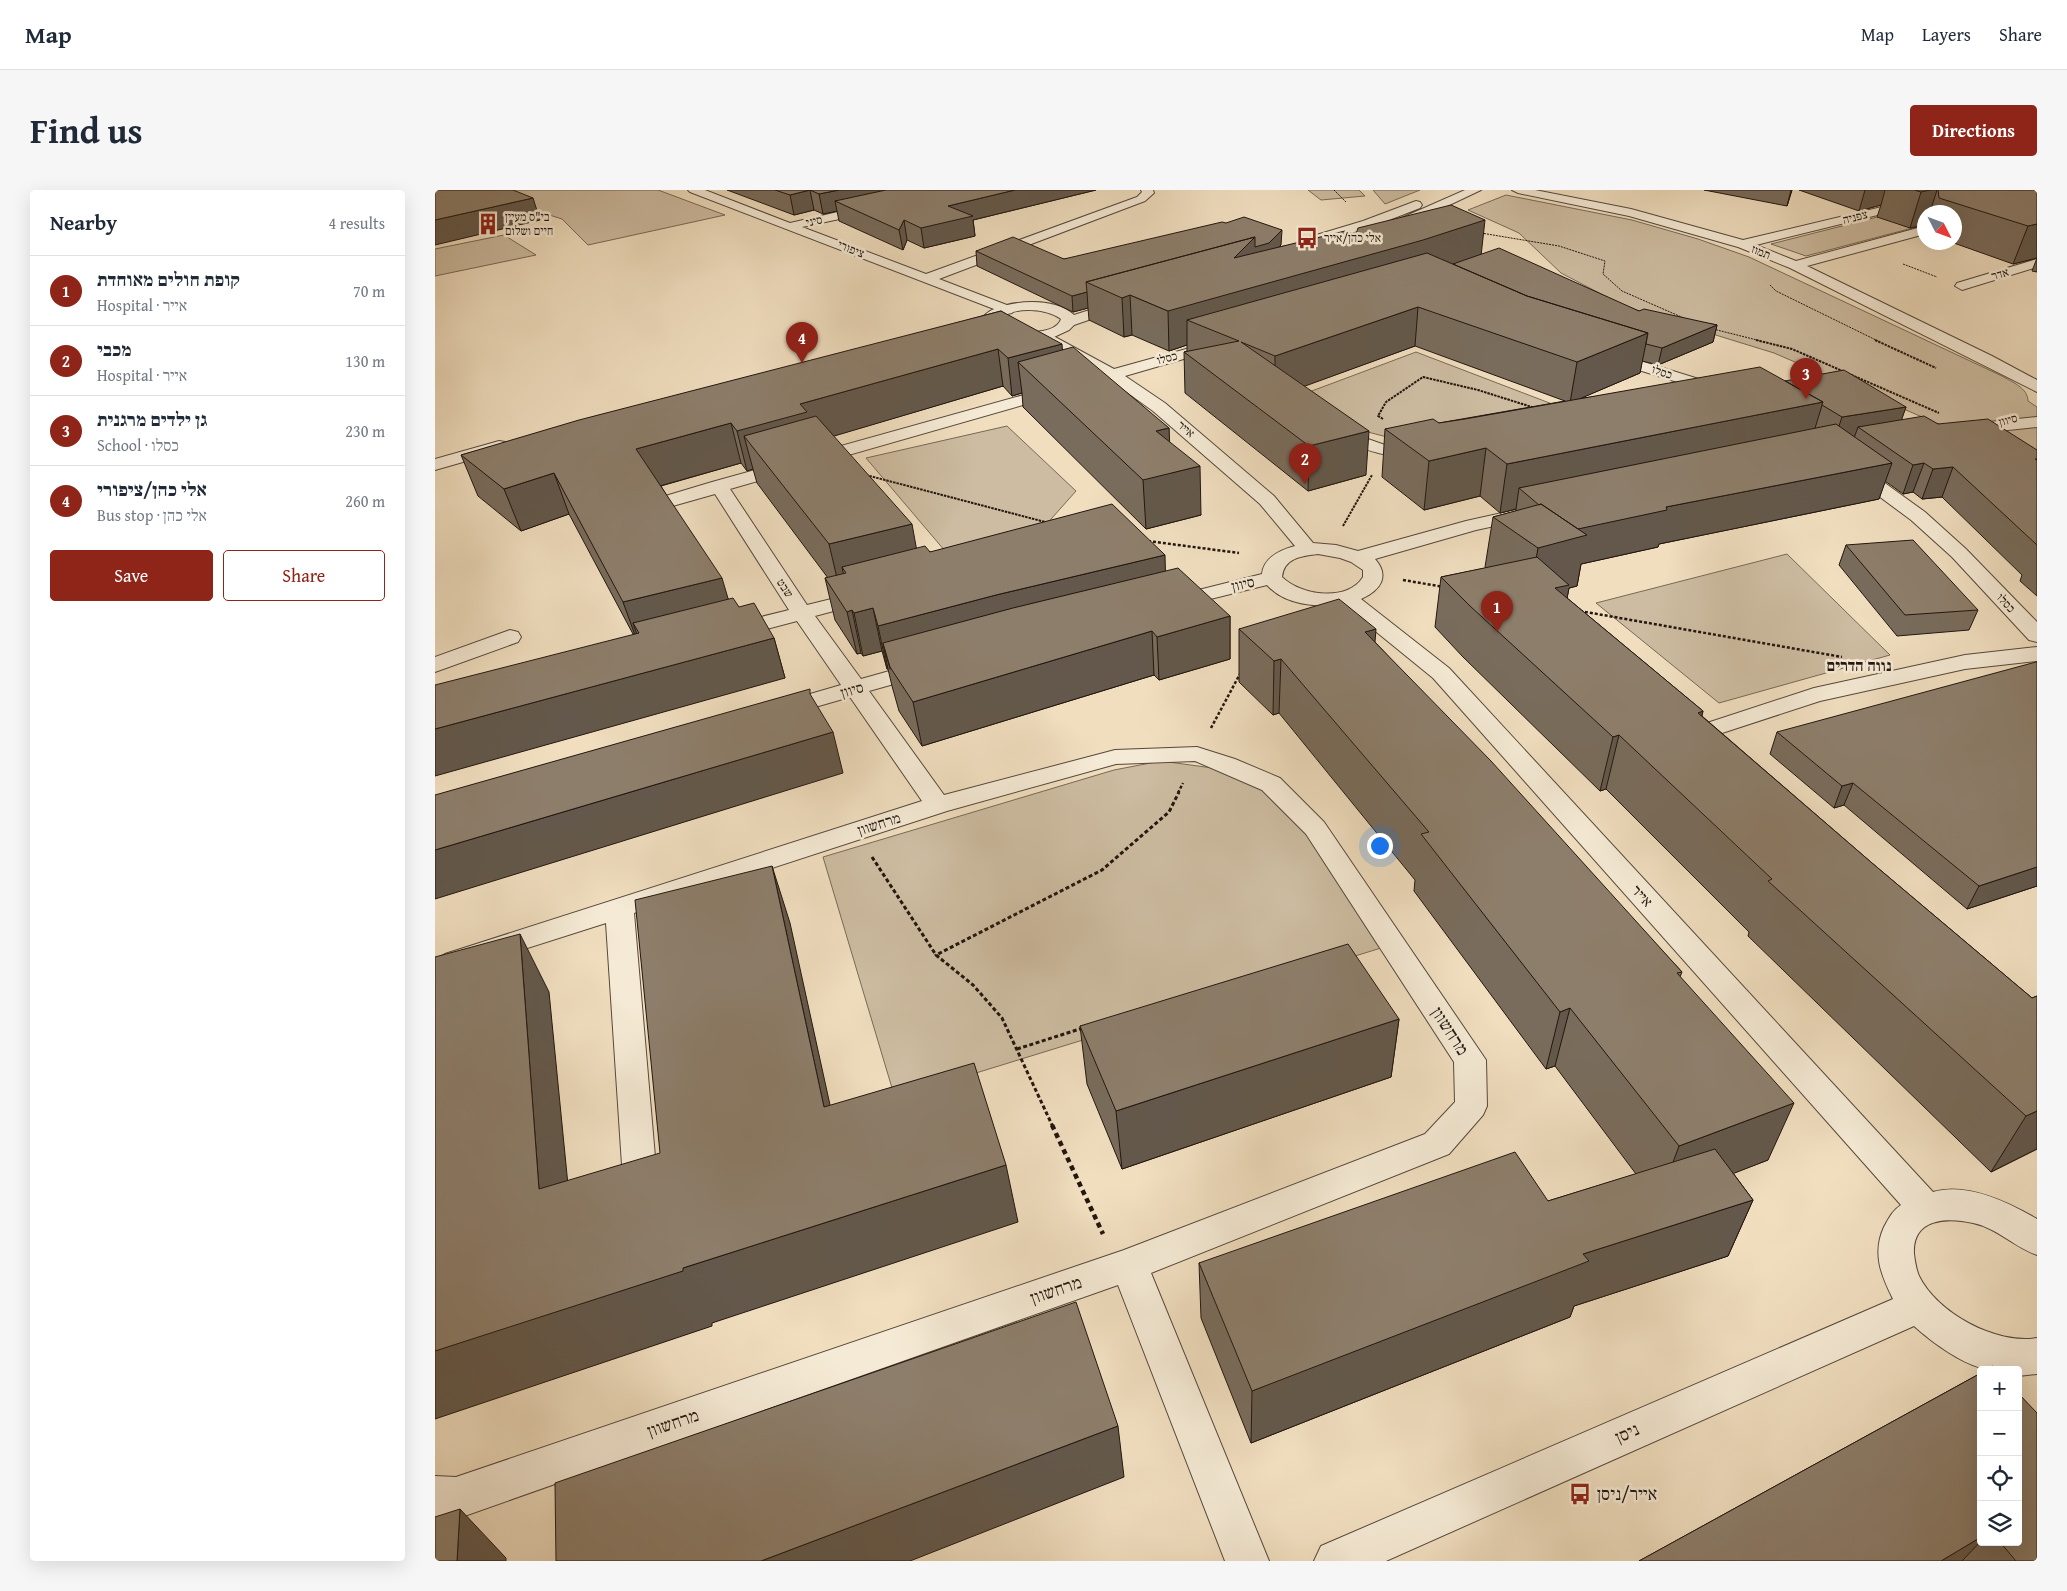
<!DOCTYPE html>
<meta charset="utf-8">
<style>
:root{--surface:#fff;--page:#f6f6f7;--text:#1f2937;--muted:#747a83;--line:#e0e1e3;--accent:#8f2418}
body{margin:0;font-family:"Gentium Book Plus","Frank Ruhl Libre",serif;background:var(--page);color:var(--text)}
.controls{position:absolute;right:15px;bottom:15px;display:grid;overflow:hidden;border-radius:5px;box-shadow:0 5px 20px #0002}
.controls button{width:45px;height:45px;display:grid;place-items:center;padding:0;border:0;border-bottom:1px solid var(--line);background:var(--surface);color:var(--text);font:25px sans-serif}
.compass{position:absolute;left:1482px;top:15px;width:45px;height:45px;border-radius:50%;background:var(--surface);box-shadow:0 5px 20px #0002;rotate:132deg}
.you{position:absolute;left:944px;top:655px;width:18px;height:18px;margin:-12px;border:4px solid #fff;border-radius:50%;background:#1a73e8;box-shadow:0 0 0 8px #1a73e833}
.badge{display:grid;place-items:center;width:32px;height:32px;border-radius:50%;background:var(--accent);color:#fff;font-size:16px;font-weight:700}
.pin{position:absolute;translate:-50% -41px;filter:drop-shadow(0 1px 2px #0008)}
.pin::after{content:'';position:absolute;top:26px;width:18px;height:15px;background:inherit;clip-path:polygon(0 0,100% 0,50% 100%)}
.list{margin:0;padding:0;list-style:none}
h2{display:flex;justify-content:space-between;align-items:center;height:65px;margin:0;padding:0 20px;font-size:21px}
h2 small{font-size:16px;font-weight:400;color:var(--muted)}
.list li{display:grid;grid-template-columns:32px 1fr auto;gap:15px;align-items:center;box-sizing:border-box;height:70px;padding:0 20px;border-top:1px solid var(--line)}
.list b{display:block;font-size:19px;white-space:nowrap}
.list p{margin:0;font-size:16px;white-space:nowrap;color:var(--muted)}
.list em{font-size:16px;font-style:normal;color:var(--muted)}
.actions{display:flex;gap:10px;padding:15px 20px}
.actions a{flex:1;padding:11px 0;border:1px solid var(--accent);border-radius:5px;text-align:center;font-size:18px;color:var(--accent)}
.actions .main{background:var(--accent);color:#fff}
.icon{flex:none;width:28px;height:28px;fill:none;stroke:currentColor;stroke-width:2;stroke-linecap:round;stroke-linejoin:round}
.map{position:relative;flex:none;width:1602px;height:1371px;overflow:hidden;border-radius:5px}
header{display:flex;align-items:center;gap:30px;box-sizing:border-box;height:70px;padding:0 25px;background:var(--surface);border-bottom:1px solid var(--line)}
header strong{font-size:24px}
nav{display:flex;gap:28px;margin-inline-start:auto;font-size:18px}
.intro{display:flex;align-items:center;justify-content:space-between;box-sizing:border-box;height:120px;padding:0 30px}
h1{margin:0;font-size:35px}
.button{padding:12px 22px;border-radius:5px;background:var(--accent);color:#fff;font-size:18px;font-weight:700}
main{display:flex;gap:30px;padding:0 30px}
aside{flex:1;background:var(--surface);border-radius:5px;box-shadow:0 5px 20px #0002}
.map>svg:first-child{display:block}
.green{fill:#cdbca1;stroke:#786958}
.lines{fill:none;stroke-linecap:round;stroke-linejoin:round}
.minor-casing{stroke:#56483b;stroke-width:2}
.tertiary-casing{stroke:#56483b;stroke-width:2}
.path-far4{stroke:#22160f;stroke-width:1;stroke-dasharray:2 1;stroke-linecap:butt}
.path-far3{stroke:#22160f;stroke-width:2;stroke-dasharray:2.5 1;stroke-linecap:butt}
.path-far2{stroke:#22160f;stroke-width:2.5;stroke-dasharray:3 2;stroke-linecap:butt}
.path-far1{stroke:#22160f;stroke-width:3;stroke-dasharray:4 2.5;stroke-linecap:butt}
.path{stroke:#22160f;stroke-width:4.5;stroke-dasharray:5 4;stroke-linecap:butt}
.minor{fill:#f5ead5;fill-rule:evenodd}
.tertiary{fill:#f5ead5;fill-rule:evenodd}
.wall{fill:#796c5c;stroke:#22160f}
.shaded-wall{fill:#63584b;stroke:#22160f}
.building{fill:#8d7e6b;stroke:#22160f}
.labels{text-anchor:middle;stroke-width:5;stroke-linejoin:round;paint-order:stroke}
.far-poi-label{font-size:12px;fill:#22160f;stroke:#f5ead5;text-anchor:start}
.far-street-label{font-size:12px;fill:#22160f;stroke:#f5ead5}
.street-label{font-size:15px;fill:#22160f;stroke:#f5ead5}
.neighbourhood-label{font-size:16px;font-weight:bold;fill:#22160f;stroke:#f5ead5}
.near-street-label{font-size:18px;fill:#22160f;stroke:#f5ead5}
.near-poi-label{font-size:18px;fill:#22160f;stroke:#f5ead5;text-anchor:start}
</style>
<header>
<strong>Map</strong>
<nav><a>Map</a><a>Layers</a><a>Share</a></nav>
</header>
<div class="intro"><h1>Find us</h1><a class="button">Directions</a></div>
<main>
<aside>
<h2>Nearby<small>4 results</small></h2>
<ul class="list">
<li><span class="badge">1</span><div><b>קופת חולים מאוחדת</b><p>Hospital · אייר</p></div><em>70 m</em></li>
<li><span class="badge">2</span><div><b>מכבי</b><p>Hospital · אייר</p></div><em>130 m</em></li>
<li><span class="badge">3</span><div><b>גן ילדים מרגנית</b><p>School · כסלו</p></div><em>230 m</em></li>
<li><span class="badge">4</span><div><b>אלי כהן/ציפורי</b><p>Bus stop · אלי כהן</p></div><em>260 m</em></li>
</ul>
<div class="actions"><a class="main">Save</a><a>Share</a></div>
</aside>
<div class="map">
<svg width="1602" height="1371" viewBox="0 0 1602 1371">
<rect width="100%" height="100%" fill="#f0debf"/>
<filter id="stains"><feTurbulence type="fractalNoise" baseFrequency=".004" numOctaves="4"/><feColorMatrix values="0 0 0 0 .2 0 0 0 0 .09 0 0 0 0 .02 0 0 0 .5 -.17"/></filter>
<radialGradient id="worn" r=".72"><stop offset=".6" stop-color="#630" stop-opacity="0"/><stop offset="1" stop-color="#630" stop-opacity=".3"/></radialGradient>
<path class="green" d="M36,0H223L290,25L153,55L127,29Z
M873,0H924L930,6L886,10Z
M938,0H985L950,14Z
M1533,4L1520,22H1490L1489,35L1371,66L1336,54Z
M1071,5L1197,30L1263,49L1314,67L1567,186C1577,192 1593,198 1593,211L1602,217V280L1508,236L1339,163L1193,118L1126,83L1084,43L1033,20Z
M69,45L101,65L0,86V59Z
M981,162L1125,217L956,248L925,240L858,208Z
M572,236L641,301L601,346L516,368L431,268Z
M1352,364L1455,465L1284,513L1161,413Z
M726,571L785,579L848,605L959,754L460,908L388,667L679,580Z"/>
<g class="lines">
<g class="minor-casing">
<path id="minor" d="M253,0H270L355,33L438,14L442,15L444,18L442,21L367,37L491,84L702,7L707,2L706,0H718L719,3L710,11L504,89L577,117L579,120L577,123L572,124L255,2Z
M1077,0H1100L1196,19L1308,50L1518,0H1538L1536,2L1321,55L1361,71L1490,36V44L1372,76L1557,166L1602,190V202L1355,78L1303,57L1194,26L1083,3Z
M1602,69V77L1527,100L1520,96L1522,93Z
M609,141L679,179L780,151H790L793,154L790,157L690,186L730,213L839,306L878,353L901,355L923,361L1031,331L1094,317L1101,319L1104,323L1101,327L1041,340L940,369C955,386 946,400 926,409L1014,478L1498,1002C1532,992 1573,1012 1602,1029V1065C1579,1057 1562,1038 1538,1033C1512,1027 1477,1028 1479,1064C1480,1071 1481,1079 1484,1086C1502,1123 1561,1155 1602,1148V1184L1583,1186V1180C1574,1180 1565,1181 1556,1180C1530,1177 1498,1153 1479,1136L951,1371H879L886,1356L1458,1109C1446,1085 1437,1063 1449,1037C1454,1028 1457,1021 1466,1015L998,488L907,414C882,418 850,415 832,395L735,419L728,417L724,413L728,409L827,384C829,367 845,360 860,356L825,314L718,221L675,190L295,299L372,415L433,400L440,402L443,406L440,410L380,426L426,489L490,471L498,473L501,478L498,483L434,501L509,605L680,560L762,557L800,569L845,588L889,632L1051,870L1052,916L1048,925L1014,964L716,1083L834,1371H790L683,1095L21,1329L0,1328V1286L21,1287L689,1060L990,944L1020,912L1019,872L871,644L827,600L760,571L681,574L512,621L199,723L222,990L217,1000L205,1005L193,1000L188,990L171,733L30,778L11,792L0,795V770L10,764L487,611L415,507L342,528L334,526L330,521L334,516L406,495L362,431L293,449L285,447L282,442L285,437L354,420L280,304L234,317L227,315L225,311L227,307L277,292L664,184L604,148L602,145L604,142ZM883,364L905,368L916,372L928,380V387C913,412 866,406 847,387C849,368 866,366 883,364Z
M1170,160L1293,198L1295,201L1293,204H1281L1165,168L1162,165L1165,162Z
M1602,227V237L1526,245L1520,244L1517,240L1520,236L1526,235Z
M910,241L950,255L991,257L994,261L991,265C961,272 932,260 904,250L901,246L904,242Z
M1416,272L1422,273L1490,322L1531,359L1602,432V452L1594,450L1517,367L1476,330L1410,281L1407,277L1410,273Z
M75,440L83,442L86,447L83,452L0,482V467Z
M1602,457V471L1530,479L1385,511L1281,545L1272,543L1269,538L1272,533L1379,498L1530,465Z"/>
</g>
<g class="tertiary-casing">
<path id="tertiary" d="M1030,0H1046L970,36L966,37L960,33L962,30Z
M981,11L985,12L987,15L985,18L936,37L873,56L867,52L868,49L928,31Z
M689,109L694,110L696,113L694,116L639,135L634,140L619,147L597,151L572,150L567,149L565,146L567,143L572,142C586,143 621,145 626,129C610,118 582,117 565,127C554,134 543,143 529,139L527,136C531,130 538,131 544,129C549,127 552,122 557,120C580,110 619,107 639,125Z
M64,251L70,252L73,256L70,260L0,280V269Z"/>
</g>
<path class="path-far4" d="M899,0L911,12
M1046,43L1124,56L1170,71L1168,84L1187,101L1251,129
M1468,74L1502,87
M1335,95L1341,101L1443,151
M1278,139L1326,151"/>
<path class="path-far3" d="M1321,150L1357,159L1504,223
M1440,150L1501,178
M948,229L943,226L951,212L988,187L1043,200L1100,218
M431,285L614,333
M908,336L937,285"/>
<path class="path-far2" d="M713,351L804,363
M968,390L1009,397
M1145,421L1407,467
M776,538L806,482
M743,603L748,593"/>
<path class="path-far1" d="M437,667L501,765
M582,859L648,838
M618,937L567,828L538,795L501,765L667,680L734,622L744,602"/>
<path class="path" d="M617,935L668,1044"/>
<use href="#minor" class="minor"/>
<use href="#tertiary" class="tertiary"/>
</g>
<path class="wall" d="M292,0H661L538,30L540,46L489,58L472,50L468,60L404,31L402,21L388,24L379,20L359,25Z
M1269,0H1357L1352,16Z
M1364,0H1602V82L1597,81L1602,68L1578,74L1516,52H1520V22H1490V35L1475,38L1442,27L1446,15L1424,21Z
M921,44L1046,64L1204,121L1282,135L1278,152L1223,175L1207,171L1205,183L1146,208L1350,191L1471,217L1466,230L1503,234L1602,260V406L1585,391L1587,385L1507,307L1487,309L1478,302L1468,304L1450,291L1444,309L1224,354L1223,357L1146,374L1142,396L1134,398L1132,408L1268,521L1267,526L1437,673L1597,808L1602,806V959L1556,982L1313,746L1314,742L1171,599L1165,601L1028,467L1000,437L1006,387L1051,378L1050,377L1058,327L1081,321V319L1065,323L1045,306L989,320L947,287L950,239L1004,233L1130,211L980,156L869,196L931,285L873,301L750,203L749,162L752,161V155L734,161L697,145L689,147L654,130L653,118L638,122L542,76L541,61L629,69L846,55L844,57Z
M566,121L628,160L734,238V252L766,325L711,339L588,217L587,203L577,206L568,196L398,246L482,359L495,362L730,381L795,426V469L724,490L719,485L487,556L464,521L457,496L453,479H452L447,461L428,466L426,463L422,464L400,430L390,388H393L322,293L318,279L312,281L306,273L226,296L293,409L304,417L339,448L350,488L198,444L134,324L86,341L43,306L26,265Z
M1411,355L1543,420L1534,440L1462,446L1404,375Z
M804,439L940,452L1247,782L1245,787L1333,970L1298,983L1318,1010L1293,1066L1139,1116L1135,1127L816,1253L766,1128L764,1073L1113,1011L1201,984L1120,876L1111,879L979,701L980,690L844,523L838,525L804,492Z
M1342,542L1602,696L1532,719L1409,615L1399,618L1335,564Z
M964,829L956,887L687,979L652,894L645,836Z
M1546,1183V1352H1583L1602,1371H1204Z"/>
<path class="shaded-wall" d="M375,0L379,20L359,25L355,5Z
M404,0H493L400,11L402,21L388,24L384,4Z
M580,0H661L538,30L540,46L489,58L486,38L513,16Z
M1356,0H1357L1352,16Z
M1430,0H1450L1446,15L1424,21Z
M1480,0H1502L1495,22H1490V35L1475,38L1486,2Z
M98,8L105,30L0,55V30Z
M469,30L472,50L468,60L464,40Z
M1050,30L1046,66L1011,78L752,130V155L734,161L733,121L695,105L697,145L689,147L687,108L820,47L847,40L846,55L834,68Z
M1602,34V68L1578,74L1593,36Z
M652,102L653,118L638,122L637,106Z
M983,117L980,156L840,207V166Z
M1282,135L1278,152L1223,175L1227,158Z
M1213,143L1205,183L1135,213L1142,172Z
M627,154L630,191L583,172L587,203L577,206L573,168Z
M563,159L568,196L379,252L309,246L318,279L312,281L302,241L365,214Z
M1388,212L1374,258L1084,298L1081,319L1065,323L1072,274Z
M1471,217L1462,243L1423,237L1418,251L1398,254L1407,227Z
M296,233L306,273L214,299L201,259Z
M734,238L736,283L765,276L766,325L711,339L708,290L721,241Z
M934,241L931,285L873,301L874,256Z
M1051,258L1045,306L989,320L994,271Z
M1457,273L1444,309L1224,354L1223,357L1146,374L1142,396L1134,398L1125,446L1094,410L1103,358L1136,340L1231,317Z
M1489,273L1478,302L1468,304L1478,275Z
M1518,277L1507,307L1487,309L1498,279Z
M119,283L134,324L86,341L69,299Z
M477,334L486,384L407,377L412,403L406,405L394,354Z
M730,365L731,406L567,447L455,479L448,453L453,479H452L443,436L561,405Z
M287,388L300,432L198,433L206,456H204L188,412Z
M438,418L447,461L428,466L419,423Z
M417,420L426,463L422,464L412,422Z
M795,426V469L724,490L722,447Z
M941,439L937,492L930,442Z
M717,441L719,485L487,556L478,512Z
M339,448L350,488L0,586V539Z
M846,469L844,523L838,525L839,471Z
M1268,521L1253,574L1263,523Z
M398,542L408,583L0,709V660Z
M1184,545L1171,599L1165,601L1178,547Z
M1418,593L1409,615L1399,618L1407,596Z
M337,676L355,733L408,974L389,917Z
M1602,677V696L1532,719L1544,696Z
M85,744L114,802L139,1056L104,999Z
M1135,818L1120,876L1111,879L1125,822Z
M964,829L956,887L687,979L681,921Z
M1359,913L1333,970L1223,1013L1244,956Z
M1602,921V959L1556,982L1591,926Z
M571,975L583,1032L277,1133V1136L0,1229V1161L248,1078Z
M1318,1010L1293,1066L1139,1116L1135,1127L816,1253L817,1201L1148,1064Z
M683,1236L689,1287L475,1371H326Z
M25,1319L71,1368V1371H22Z
M1546,1347V1351L1527,1371H1506Z"/>
<path class="building" d="M0,0H78L98,8L0,30Z
M340,0H404L384,4L375,0L355,5Z
M451,0H580L513,16L538,26L486,38L469,30L464,40L400,11Z
M1480,0H1495L1486,2Z
M1503,0H1602V34L1593,36L1504,8Z
M1016,15L1050,30L988,50L733,121L695,105L687,108L651,92L820,47L799,68L910,41L921,44L923,38Z
M809,27L847,40L834,53L820,57V47L651,92L652,102L637,106L541,61L578,47L629,69L787,32L791,33Z
M1064,58L1204,121L1209,119L1282,135L1227,158L1211,154L1213,143L1092,106L1018,74Z
M992,63L1092,106L1213,143L1142,172L983,117L840,166L806,152L934,241L874,256L749,162L804,151L752,130Z
M566,121L627,154L573,168L563,159L365,214L372,222L302,241L296,233L201,259L287,388L188,412L119,283L69,299L26,265L144,230Z
M638,157L734,238L721,241L765,276L708,290L583,172Z
M1325,177L1388,212L1072,274L1051,258L994,271L950,239L998,229L1004,233L1030,229Z
M1409,180L1471,217L1407,227L1387,215L1388,212L1350,191Z
M381,226L477,334L394,354L309,246Z
M1489,226L1503,234L1553,229L1602,260V269H1600L1602,270V355L1518,277L1498,279L1489,273L1478,275L1423,237Z
M1401,234L1457,273L1231,317L1232,320L1143,339L1106,314L1104,315L1084,298Z
M677,314L730,365L561,405L443,436L438,418L419,423L417,420L412,422L390,388L411,383L407,377L490,356L495,362Z
M1106,314L1152,345L1103,358L1058,327Z
M1478,350L1543,420L1470,425L1411,355Z
M1102,367L1134,395L1120,398L1268,521L1263,523L1437,673L1597,808L1602,806V921L1591,926L1333,691L1337,689L1184,545L1178,547L1035,416L1006,387Z
M743,378L795,426L722,447L717,441L478,512L455,477L448,453L578,418Z
M298,408L304,417L319,413L339,448L0,539V495L204,443L198,433Z
M904,409L941,439L930,442L1056,571L1247,782L1242,783L1359,913L1244,956L1135,818L1125,822L986,644L994,642L846,469L839,471L804,439Z
M1601,472H1602V677L1544,696L1418,593L1407,596L1342,542Z
M375,499V504L398,542L0,660V605Z
M337,676L389,917L539,873L571,975L248,1078V1081L0,1161V767L85,744L104,999L225,963L200,710Z
M913,754L964,829L681,921L645,836Z
M1280,959L1318,1010L1148,1064L1154,1071L817,1201L764,1073L1080,962L1113,1011Z
M641,1112L683,1236L326,1371H121L120,1293Z
M1558,1176L1562,1180H1551Z
M1546,1183V1347L1506,1371H1204Z
M1583,1203L1602,1223V1371H1581L1565,1352H1583Z
M25,1319L22,1371H0V1327Z"/>
<defs>
<g id="building-bare" transform="scale(1.725)"><path d="M-4-6H4V6H1V3H-1V6H-4ZM-2.5-4.3h1.7v1.8h-1.7ZM.8-4.3h1.7v1.8H.8ZM-2.5-1h1.7V.8h-1.7ZM.8-1h1.7V.8H.8Z" fill="#8f2418" stroke="#f5ead5" stroke-width="2.5" paint-order="stroke"/></g>
<g id="bus-bare" transform="scale(1.725)"><path d="M-5-6H5V4H4V6H2V4H-2V6H-4V4H-5ZM-3.5-4V0h7V-4ZM-3.5 1.2v1.5H-2V1.2ZM2 1.2v1.5H3.5V1.2Z" fill="#8f2418" stroke="#f5ead5" stroke-width="2.5" paint-order="stroke"/></g>
</defs>
<g fill-rule="evenodd">
<use href="#building-bare" x="53" y="34"/>
<use href="#bus-bare" x="872" y="48"/>
<use href="#bus-bare" x="1145" y="1304"/>
</g>
<g class="labels">
<g class="far-poi-label">
<text x="70" y="31">בי"ס מעיין<tspan x="70" dy="14">חיים ושלום</tspan></text>
<text x="889" y="52">אלי כהן/אייר</text>
</g>
<g class="far-street-label">
<text transform="translate(1420 27) rotate(-14)" y="4">צפניה</text>
<text transform="translate(379 31) rotate(-12)" y="4">סיני</text>
<text transform="translate(416 59) rotate(22)" y="4">ציפורי</text>
<text transform="translate(1326 62) rotate(22)" y="4">תמוז</text>
<text transform="translate(1565 84) rotate(-17)" y="4">אדר</text>
<text transform="translate(732 168) rotate(-15)" y="4">כסלו</text>
<text transform="translate(1227 182) rotate(18)" y="4">כסלו</text>
<text transform="translate(1573 230) rotate(-15)" y="4">סיוון</text>
<text transform="translate(751 239) rotate(40)" y="4">אייר</text>
<text transform="translate(350 398) rotate(57)" y="4">שבט</text>
<text transform="translate(1571 413) rotate(47)" y="4">כסלו</text>
</g>
<g class="street-label">
<text transform="translate(808 394) rotate(-13)" y="5">סיוון</text>
<text transform="translate(417 500) rotate(-16)" y="5">סיוון</text>
<text transform="translate(444 634) rotate(-18)" y="5">מרחשוון</text>
<text transform="translate(1207 706) rotate(48)" y="5">אייר</text>
</g>
<g class="neighbourhood-label">
<text x="1424" y="481">נווה הדרים</text>
</g>
<g class="near-street-label">
<text transform="translate(1015 841) rotate(57)" y="6">מרחשוון</text>
<text transform="translate(621 1100) rotate(-19)" y="6">מרחשוון</text>
<text transform="translate(238 1233) rotate(-19)" y="6">מרחשוון</text>
<text transform="translate(1192 1243) rotate(-24)" y="6">ניסן</text>
</g>
<g class="near-poi-label">
<text x="1162" y="1310">אייר/ניסן</text>
</g>
</g>
<rect width="100%" height="100%" filter="url(#stains)"/>
<rect width="100%" height="100%" fill="url(#worn)"/>
</svg>
<div class="controls">
<button>+</button>
<button>−</button>
<button><svg class="icon" aria-label="locate" viewBox="0 0 24 24"><circle cx="12" cy="12" r="6"/><path d="M12 2v4M12 18v4M2 12h4M18 12h4"/></svg></button>
<button><svg class="icon" aria-label="layers" viewBox="0 0 24 24"><path d="M12 4l9 5-9 5-9-5zM3 14l9 5 9-5"/></svg></button>
</div>
<svg class="compass" viewBox="-18 -18 36 36"><path d="M0-13l5 13h-10z" fill="#e53935"/><path d="M0 13l5-13h-10z" fill="#747a83"/></svg>
<div class="you"></div>
<div class="pin badge" style="left:1062px;top:442px">1</div>
<div class="pin badge" style="left:870px;top:294px">2</div>
<div class="pin badge" style="left:1371px;top:209px">3</div>
<div class="pin badge" style="left:367px;top:173px">4</div>
</div>
</main>
